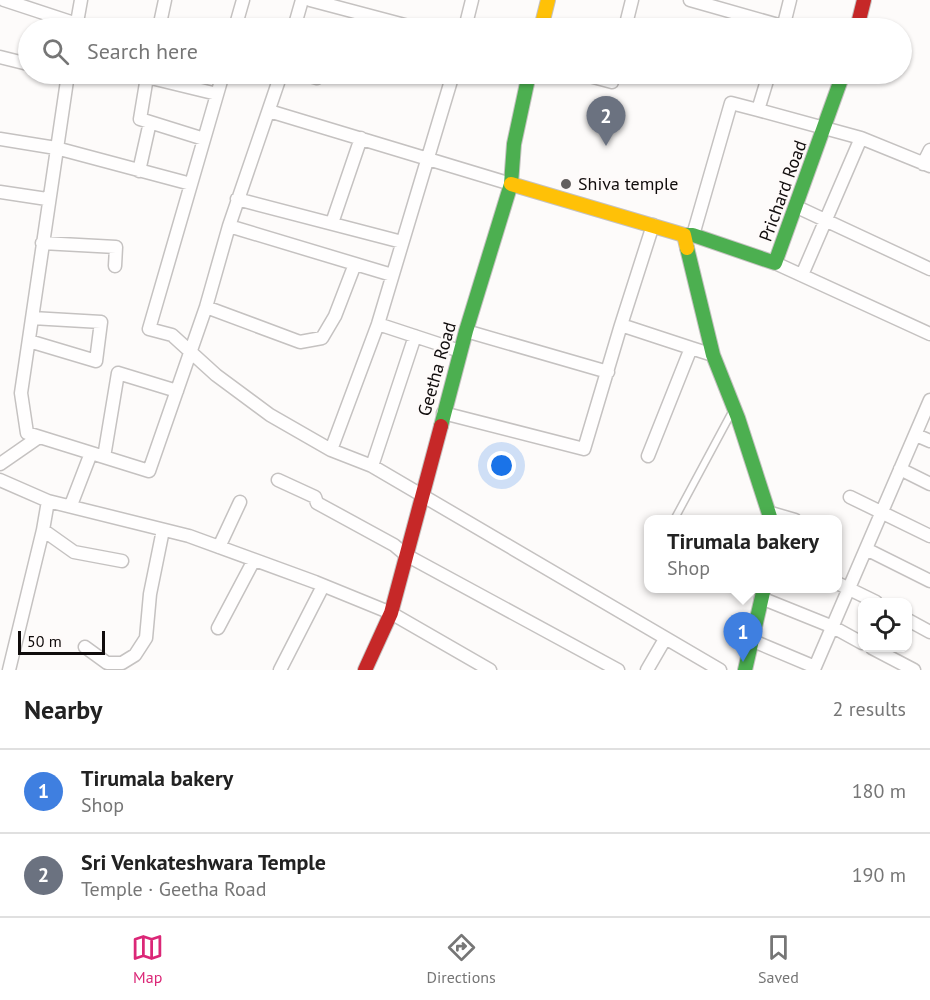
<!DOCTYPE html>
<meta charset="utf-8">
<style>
:root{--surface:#fff;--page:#f6f6f6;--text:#222;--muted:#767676;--line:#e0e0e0;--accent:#db2777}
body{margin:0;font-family:"PT Sans",sans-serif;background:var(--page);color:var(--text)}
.controls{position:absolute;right:18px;bottom:18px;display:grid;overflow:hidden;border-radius:12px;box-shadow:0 2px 4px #0004}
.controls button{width:54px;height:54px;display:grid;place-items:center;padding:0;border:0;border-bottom:2px solid var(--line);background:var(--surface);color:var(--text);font:30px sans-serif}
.scale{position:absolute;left:18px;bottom:15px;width:87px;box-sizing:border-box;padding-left:6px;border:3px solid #100c0c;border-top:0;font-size:16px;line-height:21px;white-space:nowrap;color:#100c0c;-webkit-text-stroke:4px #fefaf9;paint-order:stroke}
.you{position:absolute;left:502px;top:466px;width:21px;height:21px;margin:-15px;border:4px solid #fff;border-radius:50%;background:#1a73e8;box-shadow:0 0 0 9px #1a73e833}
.badge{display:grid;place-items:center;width:39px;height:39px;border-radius:50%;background:var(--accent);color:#fff;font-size:20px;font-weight:700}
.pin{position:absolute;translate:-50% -50px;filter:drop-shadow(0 2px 3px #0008)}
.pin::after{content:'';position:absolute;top:32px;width:21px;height:18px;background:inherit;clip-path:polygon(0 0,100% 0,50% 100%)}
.popup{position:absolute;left:644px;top:515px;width:198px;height:78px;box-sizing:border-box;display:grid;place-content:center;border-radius:12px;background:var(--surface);filter:drop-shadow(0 2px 4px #0005);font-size:20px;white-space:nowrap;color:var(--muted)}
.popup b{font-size:22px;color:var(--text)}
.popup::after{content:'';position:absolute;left:50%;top:100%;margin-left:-12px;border:12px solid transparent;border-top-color:var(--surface)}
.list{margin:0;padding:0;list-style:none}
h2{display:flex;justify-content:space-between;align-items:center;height:78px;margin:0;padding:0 24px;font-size:26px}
h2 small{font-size:20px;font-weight:400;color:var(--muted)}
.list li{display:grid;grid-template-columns:39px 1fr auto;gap:18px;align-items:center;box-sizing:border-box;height:84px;padding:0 24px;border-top:2px solid var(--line)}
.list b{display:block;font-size:22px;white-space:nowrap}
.list p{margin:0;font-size:20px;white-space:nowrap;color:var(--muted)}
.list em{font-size:20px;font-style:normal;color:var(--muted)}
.icon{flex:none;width:33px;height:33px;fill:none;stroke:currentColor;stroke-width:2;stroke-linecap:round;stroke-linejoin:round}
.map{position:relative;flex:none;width:930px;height:670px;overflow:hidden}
.search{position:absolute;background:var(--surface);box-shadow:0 2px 4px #0004;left:18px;right:18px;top:18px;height:66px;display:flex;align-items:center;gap:15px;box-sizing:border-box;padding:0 21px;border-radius:33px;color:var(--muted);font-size:22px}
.sheet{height:246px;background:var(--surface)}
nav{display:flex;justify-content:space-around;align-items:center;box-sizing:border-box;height:84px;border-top:2px solid var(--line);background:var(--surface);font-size:16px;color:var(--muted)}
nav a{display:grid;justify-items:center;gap:3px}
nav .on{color:var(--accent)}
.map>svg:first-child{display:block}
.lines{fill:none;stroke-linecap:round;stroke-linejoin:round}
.lane-casing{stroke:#c5c2c1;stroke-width:9}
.street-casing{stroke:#c5c2c1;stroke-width:15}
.fast-casing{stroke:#c5c2c1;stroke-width:16}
.slow-casing{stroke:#c5c2c1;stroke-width:16}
.jam-casing{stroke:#c5c2c1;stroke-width:16}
.lane{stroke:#fffefe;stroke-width:6}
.street{stroke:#fffefe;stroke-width:12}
.fast{stroke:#4caf50;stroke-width:14}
.slow{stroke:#ffc107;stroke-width:14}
.jam{stroke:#c62828;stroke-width:14}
.poi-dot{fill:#63605f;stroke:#fefaf9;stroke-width:2}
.labels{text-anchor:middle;stroke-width:4.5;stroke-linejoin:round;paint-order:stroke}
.poi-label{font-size:18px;fill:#100c0c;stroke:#fefaf9;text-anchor:start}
.street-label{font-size:18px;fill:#100c0c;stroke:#fefaf9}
</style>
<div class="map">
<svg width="930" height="670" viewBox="0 0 930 670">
<rect width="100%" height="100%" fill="#fdfbfa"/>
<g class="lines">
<g class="lane-casing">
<path id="lane" d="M674,520L732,412"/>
</g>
<g class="street-casing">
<path id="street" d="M4,0L77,24
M310,0L416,28
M690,0L789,28
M76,28L81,0
M159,28L165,0
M235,28L243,0
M294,28L302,0
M465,28L472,0
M625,28L632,0
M783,28L790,0
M0,57L28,64
M68,74L21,393L27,433L149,471L206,307L229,226L281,74
M147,74V77L217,94
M223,74L149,329L172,335L216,375L270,415L331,450L372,466L720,670
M303,74L317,78
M582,74L612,82L614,74
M769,74L758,110L861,138L930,166
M147,77L140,119L204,139
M269,111L511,184
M0,139L56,148L191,184
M923,164L930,150
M139,171L150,122
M0,192L47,199
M237,199L402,242
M797,207L930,269
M332,223L361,138
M653,225L621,325L691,348
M229,226L392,275
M693,235L731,103L758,110
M42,243L116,247L115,266
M775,263L930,334
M802,275L861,138
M206,307L300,342L322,338L335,316L355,264
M378,324L460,351
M466,331L608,372
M29,341L96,361L101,322L32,318
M443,413L584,449L621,325
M916,435L930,441
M331,450L378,324L453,74
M648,456L691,348L713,355
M104,457L118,373L177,391
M0,464L39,437
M372,466L415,336
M900,469L930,484
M0,480L48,501L189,536L315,582L391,613L490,670
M278,480L315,497L317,503L394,545L406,555L618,670
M850,497L930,536
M48,501L43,530L74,552L122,561
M71,505L91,453
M771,513L795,520
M219,547L240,502
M866,549L930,581
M837,583L876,602
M761,598L833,627L862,643
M908,620L930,632
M218,628L254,560
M751,640L815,667L930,400
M85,647L107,663H122L135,655L146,638L150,594L163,530
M872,648L914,670
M9,670L43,530
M280,670L323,586
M647,670L665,639"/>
</g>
<g class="fast-casing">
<path id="fast" d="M684,235H693L775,263L843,74
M687,248L713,355L738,418L771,520
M441,426L466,331L511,184L514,144L529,74
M745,670L764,588"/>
</g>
<g class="slow-casing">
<path id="slow" d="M541,28L548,0
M511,184L684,235L687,248"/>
</g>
<g class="jam-casing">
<path id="jam" d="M857,28L864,0
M365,670L391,613L441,426"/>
</g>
<use href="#lane" class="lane"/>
<use href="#street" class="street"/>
<use href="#fast" class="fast"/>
<use href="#slow" class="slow"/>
<use href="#jam" class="jam"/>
</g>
<circle class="poi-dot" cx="566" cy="184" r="6"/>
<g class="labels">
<g class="poi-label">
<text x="578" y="190">Shiva temple</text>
</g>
<g class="street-label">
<text transform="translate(783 191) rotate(-70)" y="6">Prichard Road</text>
<text transform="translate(437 369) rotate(-74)" y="6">Geetha Road</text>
</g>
</g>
</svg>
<div class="controls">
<button><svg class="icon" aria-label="locate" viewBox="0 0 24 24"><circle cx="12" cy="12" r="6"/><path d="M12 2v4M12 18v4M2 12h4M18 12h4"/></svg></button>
</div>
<div class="scale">50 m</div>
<div class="you"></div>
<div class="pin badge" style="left:743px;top:662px;background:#3f7fe0">1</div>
<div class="popup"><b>Tirumala bakery</b>Shop</div>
<div class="pin badge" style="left:606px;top:146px;background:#6b7280">2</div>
<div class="search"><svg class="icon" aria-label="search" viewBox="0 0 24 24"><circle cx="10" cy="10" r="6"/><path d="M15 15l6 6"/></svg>Search here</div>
</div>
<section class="sheet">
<h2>Nearby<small>2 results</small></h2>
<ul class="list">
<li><span class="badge" style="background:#3f7fe0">1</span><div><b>Tirumala bakery</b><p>Shop</p></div><em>180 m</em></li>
<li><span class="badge" style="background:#6b7280">2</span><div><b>Sri Venkateshwara Temple</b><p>Temple · Geetha Road</p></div><em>190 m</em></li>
</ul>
</section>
<nav>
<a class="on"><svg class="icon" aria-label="map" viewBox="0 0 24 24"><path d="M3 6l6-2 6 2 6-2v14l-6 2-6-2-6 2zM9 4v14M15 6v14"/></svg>Map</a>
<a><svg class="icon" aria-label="directions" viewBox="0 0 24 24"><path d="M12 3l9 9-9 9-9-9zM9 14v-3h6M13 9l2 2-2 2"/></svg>Directions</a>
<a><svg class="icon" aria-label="saved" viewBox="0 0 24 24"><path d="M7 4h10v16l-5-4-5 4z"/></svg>Saved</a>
</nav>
